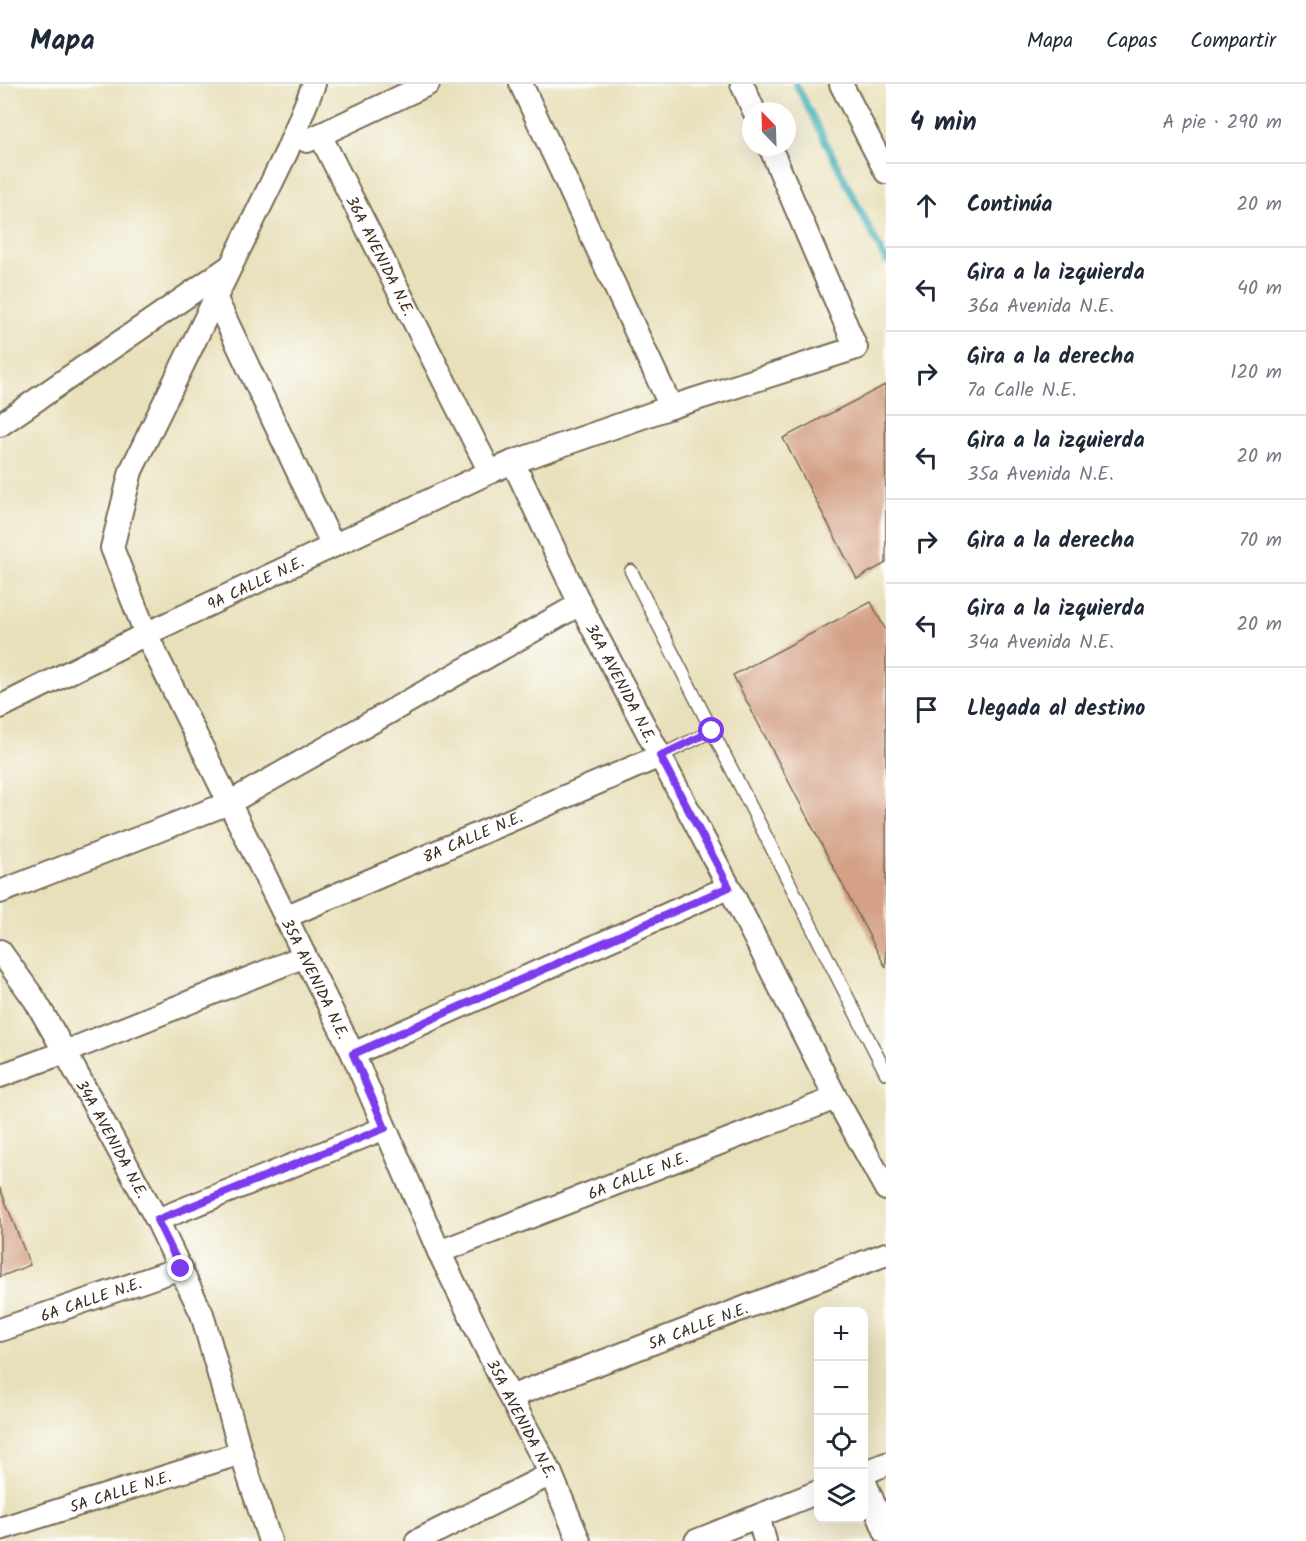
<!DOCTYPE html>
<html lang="es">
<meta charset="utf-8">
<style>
:root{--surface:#fff;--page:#f6f6f7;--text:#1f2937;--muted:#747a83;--line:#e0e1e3}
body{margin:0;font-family:Kalam,sans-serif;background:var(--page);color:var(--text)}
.controls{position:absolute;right:18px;bottom:18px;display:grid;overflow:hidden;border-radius:12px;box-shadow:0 6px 24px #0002}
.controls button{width:54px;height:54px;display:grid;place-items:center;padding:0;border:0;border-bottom:2px solid var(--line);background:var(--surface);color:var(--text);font:30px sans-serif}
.compass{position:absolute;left:742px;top:18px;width:54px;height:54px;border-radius:50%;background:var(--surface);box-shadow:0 6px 24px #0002;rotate:337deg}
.stop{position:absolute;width:18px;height:18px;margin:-14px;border:4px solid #7c3aed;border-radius:50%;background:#fff}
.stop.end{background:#7c3aed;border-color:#fff;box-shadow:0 2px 6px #0008}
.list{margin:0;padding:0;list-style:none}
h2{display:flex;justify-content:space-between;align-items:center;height:78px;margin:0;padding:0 24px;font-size:26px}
h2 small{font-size:20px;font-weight:400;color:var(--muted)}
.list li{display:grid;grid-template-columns:39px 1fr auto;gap:18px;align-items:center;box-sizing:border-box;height:84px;padding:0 24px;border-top:2px solid var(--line)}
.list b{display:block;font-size:22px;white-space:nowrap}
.list p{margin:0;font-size:20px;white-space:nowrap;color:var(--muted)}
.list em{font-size:20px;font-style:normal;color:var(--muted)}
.icon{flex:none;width:33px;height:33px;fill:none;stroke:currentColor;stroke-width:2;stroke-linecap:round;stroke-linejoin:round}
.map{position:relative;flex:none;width:886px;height:1457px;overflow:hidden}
header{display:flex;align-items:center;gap:36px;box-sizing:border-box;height:84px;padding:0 30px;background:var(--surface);border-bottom:2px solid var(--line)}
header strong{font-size:28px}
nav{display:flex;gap:33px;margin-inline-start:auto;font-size:21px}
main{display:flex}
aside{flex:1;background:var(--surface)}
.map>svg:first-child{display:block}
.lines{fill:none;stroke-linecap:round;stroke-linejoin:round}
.stream{stroke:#3cadb6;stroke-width:7}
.building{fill:#d4a187}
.service-casing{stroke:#786a55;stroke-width:15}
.minor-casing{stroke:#786a55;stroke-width:26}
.service{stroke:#fff;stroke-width:12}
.minor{stroke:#fff;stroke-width:22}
.route{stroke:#7c3aed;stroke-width:8}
.labels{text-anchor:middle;stroke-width:5;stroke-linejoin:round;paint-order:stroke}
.street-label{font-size:16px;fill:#3b2a1e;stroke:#fdfcf7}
</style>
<header>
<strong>Mapa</strong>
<nav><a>Mapa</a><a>Capas</a><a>Compartir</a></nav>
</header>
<main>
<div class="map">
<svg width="886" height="1457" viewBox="0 0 886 1457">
<rect width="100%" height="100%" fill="#fdfcf7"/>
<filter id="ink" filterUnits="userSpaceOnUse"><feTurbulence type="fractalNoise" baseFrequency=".0167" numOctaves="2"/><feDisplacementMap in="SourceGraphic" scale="12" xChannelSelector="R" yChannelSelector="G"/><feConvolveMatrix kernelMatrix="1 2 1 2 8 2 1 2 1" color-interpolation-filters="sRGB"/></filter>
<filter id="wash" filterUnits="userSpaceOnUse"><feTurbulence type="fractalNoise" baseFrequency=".008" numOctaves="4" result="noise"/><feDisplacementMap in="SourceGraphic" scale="24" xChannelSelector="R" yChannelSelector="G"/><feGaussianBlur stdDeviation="1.35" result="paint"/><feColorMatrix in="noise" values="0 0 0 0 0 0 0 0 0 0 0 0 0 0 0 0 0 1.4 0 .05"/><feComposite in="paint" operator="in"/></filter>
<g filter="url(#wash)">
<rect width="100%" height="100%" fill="#e8e0bb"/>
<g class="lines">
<path class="stream" d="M796,0L886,177"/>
</g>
<g id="blocks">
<path class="building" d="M885,301L886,479L857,495L783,354Z
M871,518L886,547V884L733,591Z
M0,1104L30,1181L0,1193Z"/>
</g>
</g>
<g filter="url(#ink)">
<use href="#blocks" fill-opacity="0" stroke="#786a55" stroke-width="1.5"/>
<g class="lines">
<g class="service-casing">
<path id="service" d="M631,487L886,989
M660,672L712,647"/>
</g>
<g class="minor-casing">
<g id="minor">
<path id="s1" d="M314,0L287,67L131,387L112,464L146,550L353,970L439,1168L510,1313L551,1390L579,1457"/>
<path d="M521,0L671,323"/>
<path d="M742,0L754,27"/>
<path d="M841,0L886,88"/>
<path id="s2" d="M320,51L490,388"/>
<path d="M307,57L428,0"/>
<path d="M215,213L333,462"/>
<path d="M0,341L229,183"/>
<path id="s3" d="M513,378L580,520L729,803L836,1014L886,1105"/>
<path id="s4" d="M0,623L146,550L490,388L513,378L671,323L856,264L770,63"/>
<path d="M0,808L229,719L580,520"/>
<path id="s5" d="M285,833L660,672"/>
<path id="s6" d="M0,867L35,916L65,968L157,1136L202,1230L241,1369L270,1457"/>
<path d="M353,970L729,803"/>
<path d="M0,992L65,968L305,872"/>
<path d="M157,1136L385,1044"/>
<path id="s7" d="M439,1168L836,1014"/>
<path id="s8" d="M0,1246L181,1184"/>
<path id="s9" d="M510,1313L886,1170"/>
<path d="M864,1389L886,1380"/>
<path d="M864,1396L886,1449"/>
<path d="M758,1432L765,1457"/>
<path id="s10" d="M0,1445L241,1369"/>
<path d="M417,1457L551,1390"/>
<path d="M696,1457L818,1408"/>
</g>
</g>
<use href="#service" class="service"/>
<use href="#minor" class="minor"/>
</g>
</g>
<g class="lines" filter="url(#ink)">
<path class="route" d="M181,1185L157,1136L385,1044L353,970L729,803L660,672L712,647"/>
</g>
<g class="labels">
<g class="street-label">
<text dy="6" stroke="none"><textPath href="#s2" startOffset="135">36A AVENIDA N.E.</textPath></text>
<text dy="6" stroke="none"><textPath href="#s4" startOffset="284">9A CALLE N.E.</textPath></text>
<text dy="6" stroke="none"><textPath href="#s3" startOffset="246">36A AVENIDA N.E.</textPath></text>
<text dy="6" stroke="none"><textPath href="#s5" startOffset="204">8A CALLE N.E.</textPath></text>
<text dy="6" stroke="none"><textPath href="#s1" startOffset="984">35A AVENIDA N.E.</textPath></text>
<text dy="6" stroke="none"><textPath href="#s6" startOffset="219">34A AVENIDA N.E.</textPath></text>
<text dy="6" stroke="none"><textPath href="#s7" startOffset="213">6A CALLE N.E.</textPath></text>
<text dy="6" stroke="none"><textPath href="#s8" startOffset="96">6A CALLE N.E.</textPath></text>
<text dy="6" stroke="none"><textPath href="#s9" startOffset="201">5A CALLE N.E.</textPath></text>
<text dy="6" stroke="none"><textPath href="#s1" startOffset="1470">35A AVENIDA N.E.</textPath></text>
<text dy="6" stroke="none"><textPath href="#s10" startOffset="126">5A CALLE N.E.</textPath></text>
</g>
</g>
</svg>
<div class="controls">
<button>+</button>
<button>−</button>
<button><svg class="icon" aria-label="locate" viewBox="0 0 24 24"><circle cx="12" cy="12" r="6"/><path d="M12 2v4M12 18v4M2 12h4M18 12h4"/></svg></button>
<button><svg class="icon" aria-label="layers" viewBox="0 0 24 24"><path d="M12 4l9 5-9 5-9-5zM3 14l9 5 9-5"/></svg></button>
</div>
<svg class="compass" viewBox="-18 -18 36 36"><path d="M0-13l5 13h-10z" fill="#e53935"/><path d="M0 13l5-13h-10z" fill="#747a83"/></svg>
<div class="stop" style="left:712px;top:647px"></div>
<div class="stop end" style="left:181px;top:1185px"></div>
</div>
<aside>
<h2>4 min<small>A pie · 290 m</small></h2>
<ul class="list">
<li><svg class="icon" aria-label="ahead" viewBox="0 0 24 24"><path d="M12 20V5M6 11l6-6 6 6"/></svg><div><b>Continúa</b></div><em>20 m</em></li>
<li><svg class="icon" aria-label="left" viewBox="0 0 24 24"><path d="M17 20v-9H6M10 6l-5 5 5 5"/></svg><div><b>Gira a la izquierda</b><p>36a Avenida N.E.</p></div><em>40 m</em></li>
<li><svg class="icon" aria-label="right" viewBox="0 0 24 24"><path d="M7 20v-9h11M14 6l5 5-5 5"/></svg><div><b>Gira a la derecha</b><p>7a Calle N.E.</p></div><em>120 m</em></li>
<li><svg class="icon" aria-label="left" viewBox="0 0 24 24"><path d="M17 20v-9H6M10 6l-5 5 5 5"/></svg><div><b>Gira a la izquierda</b><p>35a Avenida N.E.</p></div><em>20 m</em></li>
<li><svg class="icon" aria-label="right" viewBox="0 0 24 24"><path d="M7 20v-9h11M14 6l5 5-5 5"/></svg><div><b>Gira a la derecha</b></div><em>70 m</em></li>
<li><svg class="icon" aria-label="left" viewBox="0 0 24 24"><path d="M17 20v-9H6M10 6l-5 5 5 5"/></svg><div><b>Gira a la izquierda</b><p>34a Avenida N.E.</p></div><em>20 m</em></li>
<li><svg class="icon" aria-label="arrive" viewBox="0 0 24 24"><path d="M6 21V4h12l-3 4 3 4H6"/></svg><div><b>Llegada al destino</b></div></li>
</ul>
</aside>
</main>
